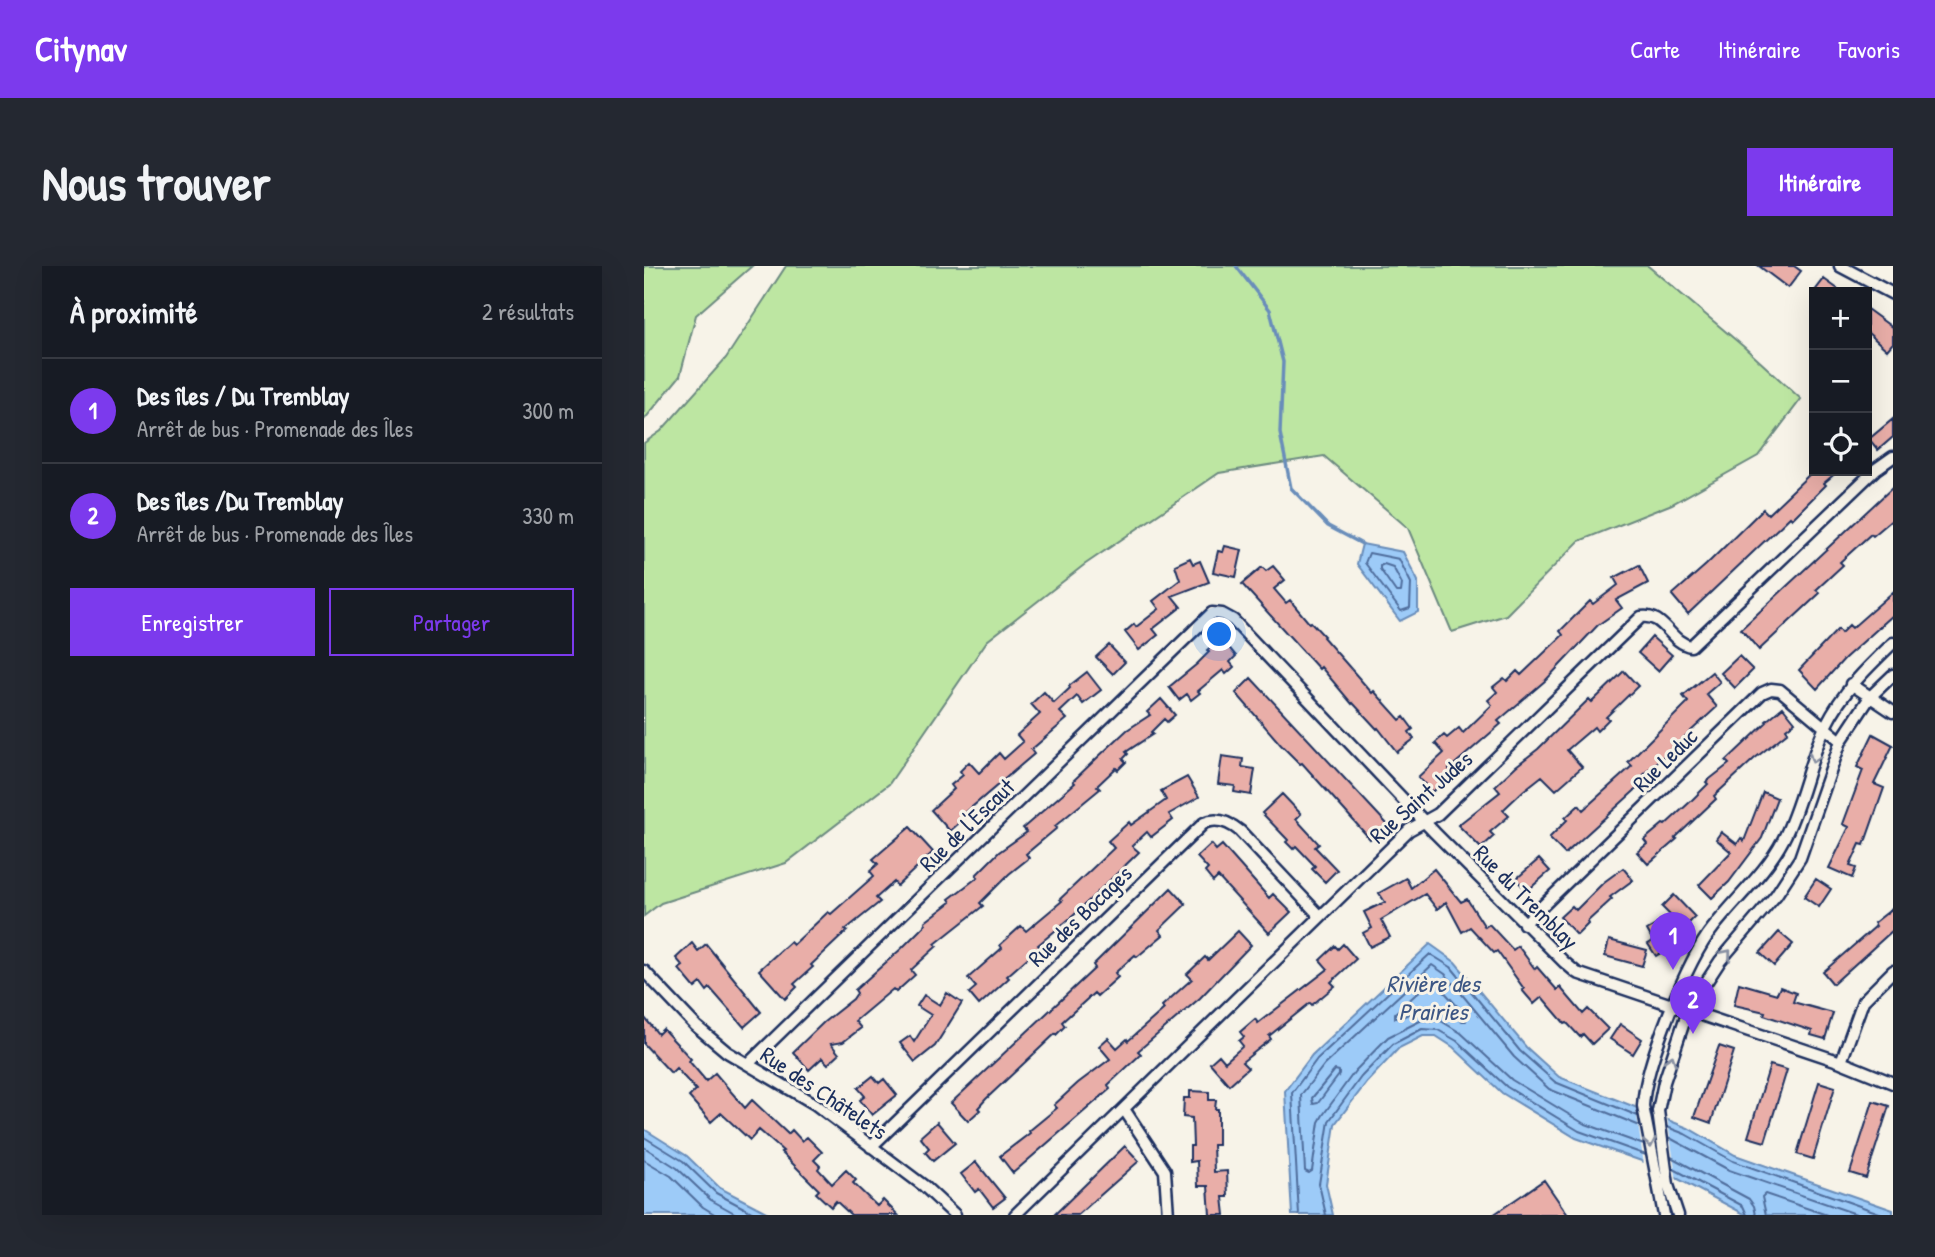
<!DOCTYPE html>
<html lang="fr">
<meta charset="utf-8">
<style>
:root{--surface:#171b24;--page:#242831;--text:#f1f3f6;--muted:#9ea1a6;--line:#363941;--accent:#7c3aed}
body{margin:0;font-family:"Patrick Hand",sans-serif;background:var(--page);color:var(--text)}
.controls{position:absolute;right:21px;top:21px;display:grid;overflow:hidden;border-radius:0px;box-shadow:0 7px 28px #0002}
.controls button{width:63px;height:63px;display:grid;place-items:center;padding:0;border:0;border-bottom:2px solid var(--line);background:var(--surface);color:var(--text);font:35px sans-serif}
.you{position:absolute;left:576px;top:369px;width:24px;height:24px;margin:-18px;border:5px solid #fff;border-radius:50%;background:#1a73e8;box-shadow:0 0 0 10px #1a73e833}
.badge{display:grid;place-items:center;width:46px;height:46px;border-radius:50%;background:var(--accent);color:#fff;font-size:23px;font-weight:700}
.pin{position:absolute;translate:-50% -58px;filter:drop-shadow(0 2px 4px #0008)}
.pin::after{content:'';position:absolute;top:37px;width:24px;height:21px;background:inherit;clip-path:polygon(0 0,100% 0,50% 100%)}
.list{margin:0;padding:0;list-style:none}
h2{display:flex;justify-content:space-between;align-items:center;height:91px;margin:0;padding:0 28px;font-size:30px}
h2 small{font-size:23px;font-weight:400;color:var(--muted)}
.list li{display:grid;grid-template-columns:46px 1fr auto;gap:21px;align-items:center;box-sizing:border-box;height:105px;padding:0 28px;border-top:2px solid var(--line)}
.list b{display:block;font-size:26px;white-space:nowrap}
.list p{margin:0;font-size:23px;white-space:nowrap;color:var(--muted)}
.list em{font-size:23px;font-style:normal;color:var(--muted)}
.actions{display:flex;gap:14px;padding:21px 28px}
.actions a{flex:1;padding:16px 0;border:2px solid var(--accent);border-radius:0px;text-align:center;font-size:24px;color:var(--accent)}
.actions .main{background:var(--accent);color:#fff}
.icon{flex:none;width:38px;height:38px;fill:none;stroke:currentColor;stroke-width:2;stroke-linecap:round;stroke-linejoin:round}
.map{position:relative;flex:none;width:1249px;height:949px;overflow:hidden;border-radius:0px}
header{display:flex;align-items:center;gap:42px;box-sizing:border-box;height:98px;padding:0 35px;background:var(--accent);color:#fff}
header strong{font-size:33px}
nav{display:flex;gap:38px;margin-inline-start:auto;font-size:24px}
.intro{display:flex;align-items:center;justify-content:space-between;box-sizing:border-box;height:168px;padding:0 42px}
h1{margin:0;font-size:49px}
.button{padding:18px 32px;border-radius:0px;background:var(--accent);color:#fff;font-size:24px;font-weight:700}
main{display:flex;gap:42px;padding:0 42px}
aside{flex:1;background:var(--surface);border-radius:0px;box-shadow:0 7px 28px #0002}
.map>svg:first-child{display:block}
.green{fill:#bde6a2;stroke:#6c8a80;stroke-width:2}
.water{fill:#9dcbf8;stroke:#698dba;stroke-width:2}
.pier{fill:#f7f3e8}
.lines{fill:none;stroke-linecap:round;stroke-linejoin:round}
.shore{stroke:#4f6d9c;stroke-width:2}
.stream{stroke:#698dba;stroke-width:3.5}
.building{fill:#e9aea8;stroke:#1b2f5e;stroke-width:2}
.minor-casing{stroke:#1b2f5e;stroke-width:15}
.minor{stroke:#f7f3e8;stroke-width:10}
.oneway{stroke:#8991a3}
.labels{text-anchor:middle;stroke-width:6;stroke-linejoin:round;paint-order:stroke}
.street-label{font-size:23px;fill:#1b2f5e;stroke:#f7f3e8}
.water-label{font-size:24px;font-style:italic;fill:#3c5684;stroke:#f7f3e8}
</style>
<header>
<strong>Citynav</strong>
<nav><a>Carte</a><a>Itinéraire</a><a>Favoris</a></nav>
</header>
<div class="intro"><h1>Nous trouver</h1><a class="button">Itinéraire</a></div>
<main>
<aside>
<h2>À proximité<small>2 résultats</small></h2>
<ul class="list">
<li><span class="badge">1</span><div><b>Des îles / Du Tremblay</b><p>Arrêt de bus · Promenade des Îles</p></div><em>300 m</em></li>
<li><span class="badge">2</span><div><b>Des îles /Du Tremblay</b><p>Arrêt de bus · Promenade des Îles</p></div><em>330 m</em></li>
</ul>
<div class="actions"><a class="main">Enregistrer</a><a>Partager</a></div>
</aside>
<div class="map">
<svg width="1249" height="949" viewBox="0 0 1249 949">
<rect width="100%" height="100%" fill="#f7f3e8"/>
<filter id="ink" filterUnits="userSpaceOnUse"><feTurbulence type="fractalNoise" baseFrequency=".0143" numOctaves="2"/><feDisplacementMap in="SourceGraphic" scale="14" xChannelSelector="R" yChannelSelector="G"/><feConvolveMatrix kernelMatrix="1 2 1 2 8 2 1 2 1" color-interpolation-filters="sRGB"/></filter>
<g filter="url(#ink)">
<path class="green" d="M0,0H108L52,49L36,110L0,154Z
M142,0H1004L1100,81L1157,133L1114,190L1028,238L935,275L862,349L808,366L764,262L680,190L575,207L440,299L343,375L245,518L142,597L17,637L0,650V177L17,165L82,92Z"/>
<path class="water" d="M718,278L759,286L774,315V346L756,355L713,298Z
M786,678L811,696L882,781L915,811L1044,862L1091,889L1249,944V949H1102L1006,898L932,872L858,827L809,781L792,770H779L755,782L723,816L691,858L682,918L689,949H648L641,825L668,789Z
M0,863L43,890L76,922L128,949H0Z"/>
<path class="pier" d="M991,837L1023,850L1033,916L1000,899Z"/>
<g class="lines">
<path class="shore" d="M725,287L755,293L767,317L766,342L757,345L721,297Z
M740,298L749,301L758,318L757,326H752L736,303V300Z
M789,713L822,750V755H818C804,747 790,740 773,745C765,747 759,752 751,752V747Z
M691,804L695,805V809L674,837L669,838L668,832Z
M996,860L905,823L870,791L801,708L788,699L680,799L657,829L661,905L665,907L668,905L675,856L679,849L711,805L744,771L778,754L797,755L817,767L868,814L939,857L1000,879
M1023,861L1041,868L1089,895L1241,949
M0,871L39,895L72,927L113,949
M1024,871L1085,904L1215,949
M0,881L33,902L67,934L94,949
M1027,891L1105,933L1110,940L1112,949
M0,894L27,910L59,941L72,949
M1028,902L1099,940L1103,949
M655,949L648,827L673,793L786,688L807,701L876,785L911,816L994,850
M682,949L675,918L685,855L717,811L749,778L778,763L794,764L813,775L863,821L935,865L1002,889
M1122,949L1118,931L1121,928L1183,949"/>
<path class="stream" d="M592,0L626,44L639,96L636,167L647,222L684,260L718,278"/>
</g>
<path class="building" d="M1115,0H1150L1157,5L1144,22Z
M1180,13L1198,26H1170Z
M1223,43L1249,62V77L1243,84L1223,66Z
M1249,153V171L1234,184L1225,173Z
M1169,205H1194L1180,217L1182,219L1148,253L1146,251L1044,348L1028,329L1062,299L1119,243L1124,248Z
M1249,221V253L1229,270L1227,268L1196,296L1199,299L1172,324L1176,327L1115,384L1097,363Z
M581,280L598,284L592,311L569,306L574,285L579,286Z
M546,292L549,298L556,295L565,316L528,330L537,341L509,363L514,369L495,384L481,366L490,358L492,361L515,343L509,335L536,314L531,299Z
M995,299L1004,317L972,334L978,342L954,359L902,414L854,455L857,458L805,503L808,506L788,526L774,511L800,487L791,477L800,469L803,472L815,462L819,467L848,439L844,434L853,426L849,421L860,412L863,415L873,405L877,409L919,369L916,365L946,335L949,338L974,319L970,312Z
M629,300L641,314L630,323L642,337L646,334L665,357L667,356L680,370L679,371L728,427L730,425L756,454L760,451L769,463L765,466L770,473L753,486L734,462L733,463L709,437L708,438L677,401L675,403L598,318L618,301L622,305Z
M1249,326V349L1201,392L1173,423L1155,404L1194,363L1197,367L1205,359L1208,362Z
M1008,371L1028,389L1014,405L994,387Z
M577,372L592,390L586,396L590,401L582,408L579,404L554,425L556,427L547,434L543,428L535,434L525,421L553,398L565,386L563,384Z
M465,379L481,396L469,408L452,391Z
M1095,390L1109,404L1091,422L1077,407Z
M980,405L994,420L962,451L965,453L953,465L950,461L923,484L938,501L912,524L898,510L879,525L859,544L865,550L846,566L850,570L837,582L814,559L856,526L851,520L872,500L894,483L945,433L948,436Z
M443,406L457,424L439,438L433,430L416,446L423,453L387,484L390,488L321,547L324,549L306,565L287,544L310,523L307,519L319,509L316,505L325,496L335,507L355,487L360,493L379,476L373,469L396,448L387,438L400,426L410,437L426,422L425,420Z
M1068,406L1076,416L1062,428L1073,441L994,514L998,518L921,588L905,572L923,554L921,552L935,539L939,544L988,500L984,496L1044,436L1039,430Z
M607,412L743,558L726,573L658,497L656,498L637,479L592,427Z
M517,433L531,449L523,456L520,453L507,466L509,468L482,486L484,488L479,493L482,496L474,504L472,502L453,520L456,523L411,560L413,562L382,588L385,592L365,608L336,637L339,640L291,678L293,680L267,704L271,709L252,726L249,723L211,755L217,762L199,776L187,778L195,788L184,798L178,792L165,804L149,786L180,756L209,733L213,727L211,724L258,682L282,658L281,656L307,636L305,633L334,611L332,609L355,586L383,566L379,562L431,517L429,515L453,492L483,464L506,449L503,446Z
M1139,441L1151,456L1142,463L1144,466L1110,493L1070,530L1072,533L1031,572L1033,573L1004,598L993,586L1003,578L1000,574L1019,558L1021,559L1046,536L1064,518L1062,516L1085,498L1082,495L1123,456L1122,455Z
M1229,468L1249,479L1230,518L1240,522L1220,579L1216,578L1206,600L1212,602L1208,612L1185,602L1205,561L1199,558L1219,504L1213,501Z
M578,490L599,493L598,501L611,503L607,529L590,526L591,520L574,518Z
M543,511L555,531L525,548L529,554L507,571L503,566L488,580L495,586L430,649L394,679L396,681L363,710L365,712L335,739L325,727L332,721L324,712L358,682L356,679L377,660L382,665L418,635L416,633L470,582L464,575L485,556L487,559L522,534L517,525Z
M1119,526L1133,532L1118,572L1085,616L1068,632L1055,619L1087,586L1072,573L1077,566L1093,578L1097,572L1100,575Z
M638,528L657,548L652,553L675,578L671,581L693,604L681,616L668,603L671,600L652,580L649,583L642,576L644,574L618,547Z
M266,561L289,586L253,620L250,616L232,632L236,636L201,664L203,665L167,699L169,701L150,718L153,721L141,733L115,704L146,676L149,679L184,646L187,648L230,610L226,605L234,598L229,593Z
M567,578L572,584L578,579L625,632L629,628L647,646L625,667L574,611L569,616L561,606L564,603L553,591Z
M895,593L906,605L883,625L872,613Z
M979,602L989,614L966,631L968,633L943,656L944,658L933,669L916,651L928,640L932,644L960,616Z
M790,603L817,636L823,633L841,661L845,658L869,684L874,680L891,703L893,701L913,724L916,721L939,748L944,743L964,763L948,778L939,768L936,771L923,757L921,758L898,731L890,738L878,724L880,723L853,685L850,687L826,661L818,666L802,636L793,643L781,628L737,654L746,671L726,681L719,667L728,662L720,646L741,636L735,627L762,612L767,622Z
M1172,613L1187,623L1175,641L1160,631Z
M527,622L542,638L515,664L519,669L493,691L491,689L471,707L474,711L453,730L450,727L418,756L421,760L412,769L411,768L342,833L334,842L336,844L324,855L307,837L451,702L449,699Z
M1030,629L1051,651L1028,674L1030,679L1012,690L1004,678L1009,675L1003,664L1027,650L1018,641Z
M1249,642V664L1189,718L1179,706L1232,660L1230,657Z
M594,665L607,679L556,732L494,785L497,788L464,819L466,823L369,907L356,890L386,867L385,865L413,842L410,839L434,817L466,793L455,780L464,772L473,782L483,773L484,775L520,743L518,740L548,713L543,708L561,691L564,694Z
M1135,666L1149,678L1130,700L1116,687Z
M965,674L1003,684L998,700L961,690Z
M48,677L54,685L62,678L117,746L100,761L66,722L63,725L57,717L51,722L35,703L39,700L32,692Z
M699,678L712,693L687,716L691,720L668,739L666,737L625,770L627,773L598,796L604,802L585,819L566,797L575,789L581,796L599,780L595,775L600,771L596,766L611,753L614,757L684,703L676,694L691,680L694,683Z
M1095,717L1133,728L1136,721L1152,727L1149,736L1189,747L1181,773L1167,769L1168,765L1120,749L1121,746L1090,739Z
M303,727L318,737L291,780L271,796L256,777L266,770L270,776L287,749L273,740L280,729L296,739Z
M0,751L14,768L19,763L47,793L45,795L62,815L71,807L101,842L108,834L144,868L148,864L158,875L163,871L178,886L170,894L176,900L174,903L188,918L202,904L212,914L209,917L233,940L239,934L254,949H207L192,935L187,941L172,927L175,924L137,886L139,885L115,864L106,874L77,847L67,856L45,831L52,824L32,802L27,807L0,778Z
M976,758L998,773L989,788L966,773Z
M1075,780L1090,785L1067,857L1050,851Z
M1126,799L1143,804L1121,876L1104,871Z
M229,810L235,817L240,813L253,829L228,849L216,834L221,830L214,822Z
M1175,816L1191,821L1169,893L1153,888Z
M546,825L565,826V834H572L571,843H574V879H569L570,906L583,905L584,931H579L581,949H566L564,920H554L553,895L546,896V880H549L548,852L539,851L540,832H546Z
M1229,835L1245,840L1222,912L1206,907Z
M293,856L311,877L289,895L281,886L285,882L276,871Z
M481,880L495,895L434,949H410Z
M332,896L361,932L349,941L335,923L331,926L317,908Z
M900,914L924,949H849Z"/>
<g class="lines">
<g class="minor-casing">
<path id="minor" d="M1196,0L1249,28
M1207,418L1249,446
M880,658L1118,427L1127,423L1136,424L1197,475
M0,705L52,760L83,786L171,838L280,920L311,949
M1197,796L1219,735L1249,705
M104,798L568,347L578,348L589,354L791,567L920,696L933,707L1197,796L1249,817
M480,843L521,905L524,949
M227,881L560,557C573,551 585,556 596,565L676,650
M371,949L765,564L794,548L997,351C1020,347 1026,377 1047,380L1232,203L1249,191
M1020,949L999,840C1001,799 1043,694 1069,662C1092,632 1121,608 1139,574C1158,538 1164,496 1182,459C1199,425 1222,403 1249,377
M1034,949L1024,919L1014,845L1020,816L1044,744L1076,695L1132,629L1156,592L1197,475L1226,431L1249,409"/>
</g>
<use href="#minor" class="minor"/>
</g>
<defs><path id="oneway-chevron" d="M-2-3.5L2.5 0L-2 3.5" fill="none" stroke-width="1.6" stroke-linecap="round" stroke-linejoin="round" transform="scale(1.75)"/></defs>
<g class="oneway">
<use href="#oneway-chevron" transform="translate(1170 492) rotate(109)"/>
<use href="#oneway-chevron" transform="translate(1083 688) rotate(-50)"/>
<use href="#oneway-chevron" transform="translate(1027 794) rotate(-71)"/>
<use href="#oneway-chevron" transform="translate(1006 877) rotate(79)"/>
</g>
</g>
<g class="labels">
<g class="street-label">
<text transform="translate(1021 494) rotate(-44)" y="8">Rue Leduc</text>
<text transform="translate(777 531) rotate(-41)" y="8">Rue Saint Judes</text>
<text transform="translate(323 559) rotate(-44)" y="8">Rue de l'Escaut</text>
<text transform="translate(882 631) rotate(45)" y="8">Rue du Tremblay</text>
<text transform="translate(436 650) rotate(-44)" y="8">Rue des Bocages</text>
<text transform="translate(180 827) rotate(34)" y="8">Rue des Châtelets</text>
</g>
<g class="water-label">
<text x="789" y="726">Rivière des<tspan x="789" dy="28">Prairies</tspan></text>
</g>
</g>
</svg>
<div class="controls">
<button>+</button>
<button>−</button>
<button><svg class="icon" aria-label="locate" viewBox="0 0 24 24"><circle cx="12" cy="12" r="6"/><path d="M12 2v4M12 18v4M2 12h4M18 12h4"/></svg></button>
</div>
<div class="you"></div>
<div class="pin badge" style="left:1029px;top:704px">1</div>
<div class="pin badge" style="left:1049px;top:768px">2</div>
</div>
</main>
